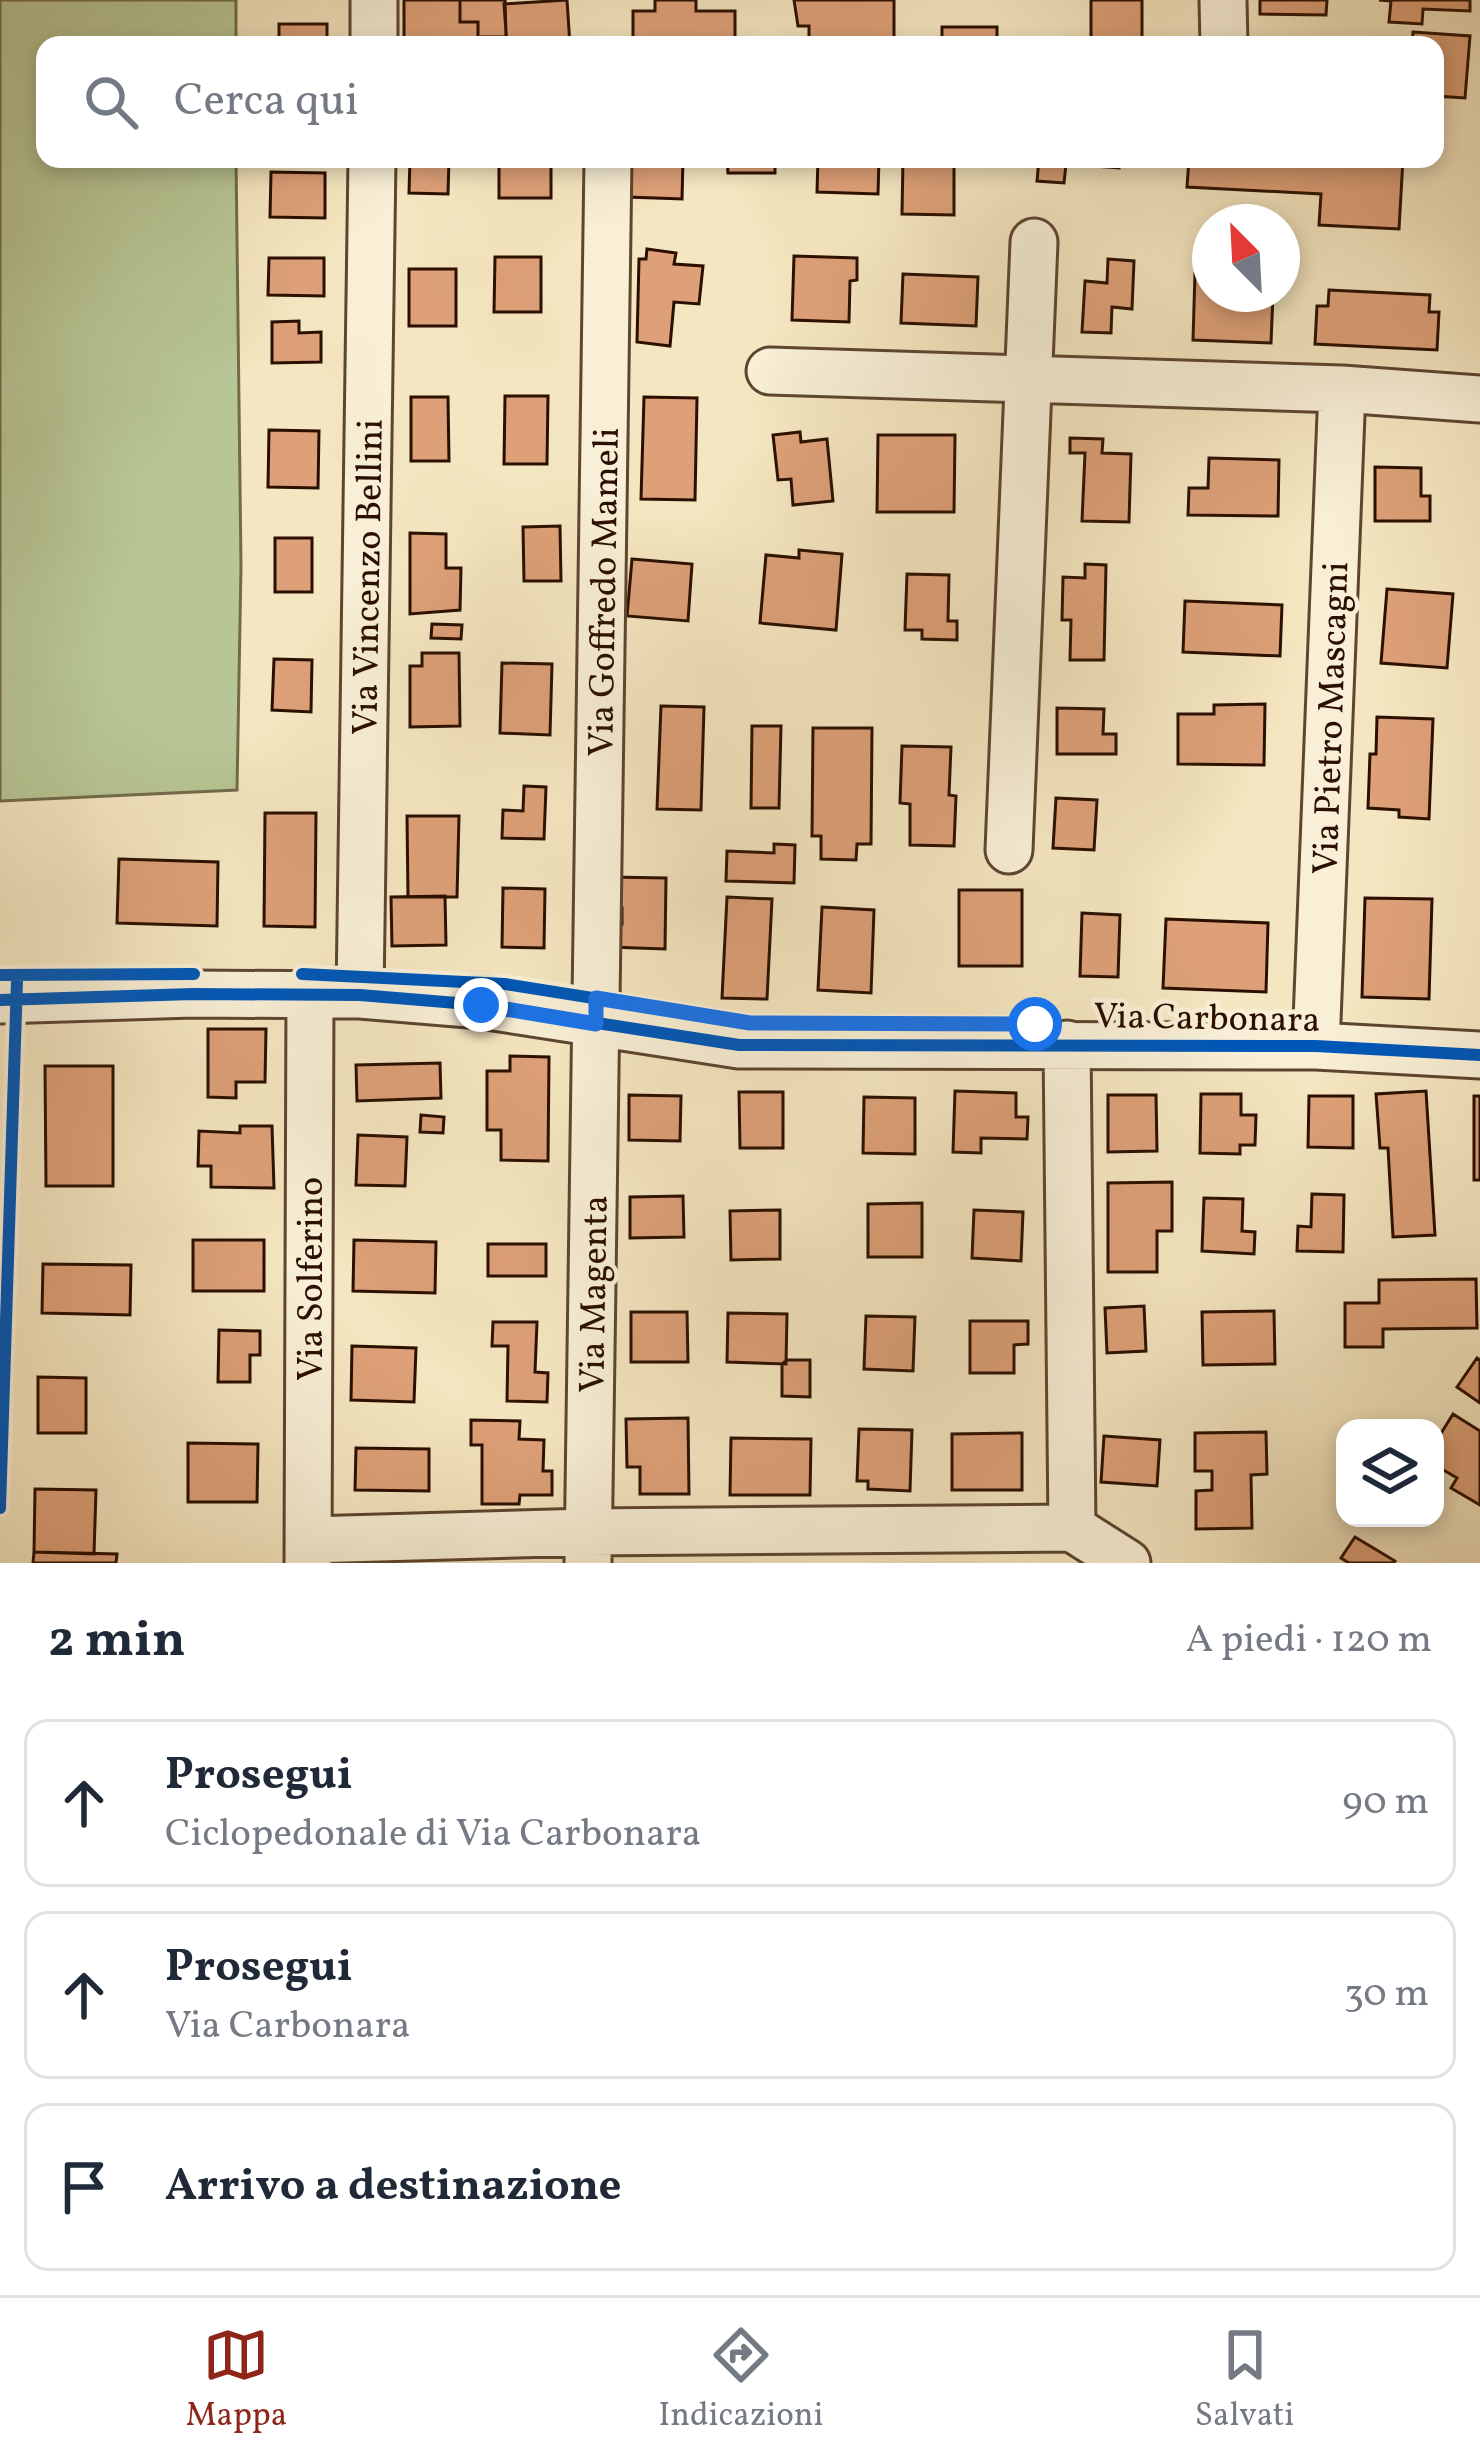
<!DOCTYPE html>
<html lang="it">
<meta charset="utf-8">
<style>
:root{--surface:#fff;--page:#f6f6f7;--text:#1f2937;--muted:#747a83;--line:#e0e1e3;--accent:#8f2418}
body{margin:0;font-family:Vollkorn,serif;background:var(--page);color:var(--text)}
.controls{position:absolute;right:36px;bottom:36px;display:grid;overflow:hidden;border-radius:24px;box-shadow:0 6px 18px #0003}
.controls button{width:108px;height:108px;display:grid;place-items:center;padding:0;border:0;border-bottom:3px solid var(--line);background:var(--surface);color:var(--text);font:60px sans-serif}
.compass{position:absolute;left:1192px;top:204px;width:108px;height:108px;border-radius:50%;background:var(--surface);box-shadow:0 6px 18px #0003;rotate:336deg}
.stop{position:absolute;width:36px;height:36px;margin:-27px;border:9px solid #1a73e8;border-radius:50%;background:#fff}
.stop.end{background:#1a73e8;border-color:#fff;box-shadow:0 3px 12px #0008}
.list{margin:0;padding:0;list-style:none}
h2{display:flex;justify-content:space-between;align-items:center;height:156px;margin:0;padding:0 48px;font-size:51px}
h2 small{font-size:39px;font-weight:400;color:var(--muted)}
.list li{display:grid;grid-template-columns:78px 1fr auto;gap:36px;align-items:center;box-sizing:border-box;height:168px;margin:0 24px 24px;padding:0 24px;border:3px solid var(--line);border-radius:24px}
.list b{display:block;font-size:45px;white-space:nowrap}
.list p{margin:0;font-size:39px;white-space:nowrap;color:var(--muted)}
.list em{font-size:39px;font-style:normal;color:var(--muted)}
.icon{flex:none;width:66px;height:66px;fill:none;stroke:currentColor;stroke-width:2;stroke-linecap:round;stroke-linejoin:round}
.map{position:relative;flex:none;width:1480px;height:1563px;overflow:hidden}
.search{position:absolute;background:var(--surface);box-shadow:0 6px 18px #0003;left:36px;right:36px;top:36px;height:132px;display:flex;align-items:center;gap:30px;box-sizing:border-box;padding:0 42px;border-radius:24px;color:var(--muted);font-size:45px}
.sheet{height:732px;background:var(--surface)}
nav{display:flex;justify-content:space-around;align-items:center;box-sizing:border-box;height:168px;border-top:3px solid var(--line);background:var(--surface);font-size:33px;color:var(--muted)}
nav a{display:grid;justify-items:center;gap:6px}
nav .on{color:var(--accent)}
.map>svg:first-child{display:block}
.green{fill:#b8c695;stroke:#726a4a;stroke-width:3}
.building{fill:#dda078;stroke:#2b0f00;stroke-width:3}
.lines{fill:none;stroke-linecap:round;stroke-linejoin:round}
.minor-casing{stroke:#5d4530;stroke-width:51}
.minor{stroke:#f8efd6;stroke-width:45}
.cycleway-casing{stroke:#f8efd6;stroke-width:20}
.cycleway{stroke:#0057b8;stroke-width:12}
.route{stroke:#1a73e8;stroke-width:15}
.labels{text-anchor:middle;stroke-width:9;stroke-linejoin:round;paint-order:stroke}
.street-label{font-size:36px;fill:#2b0f00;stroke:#f8efd6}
</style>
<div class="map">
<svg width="1480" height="1563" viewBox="0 0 1480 1563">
<rect width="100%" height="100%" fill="#f4e6c0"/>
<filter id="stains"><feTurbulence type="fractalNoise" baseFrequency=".00167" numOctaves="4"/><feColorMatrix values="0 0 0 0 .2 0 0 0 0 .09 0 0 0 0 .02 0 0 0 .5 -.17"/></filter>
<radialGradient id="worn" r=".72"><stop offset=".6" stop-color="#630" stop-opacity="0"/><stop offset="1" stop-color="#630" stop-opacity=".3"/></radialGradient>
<path class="green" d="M0,0H236V45H45V159H236L241,566L237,790L0,801Z"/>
<path class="building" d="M404,0H460V22H478V45H404Z
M460,0H505L506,37H478V22H460Z
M567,0L570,45H507L504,4Z
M655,0H696V11H735V45H694V38L660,39V45H633V11H655Z
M794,0H894V44L809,43V26H798Z
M1091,0H1142V45H1091Z
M1260,0H1327L1326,15L1260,14Z
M1379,0H1470V11L1423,9L1422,24L1389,22L1391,1Z
M279,24H327V45H279Z
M942,27H997V45H942Z
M1413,32L1470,36L1465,98L1435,96V45H1412Z
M1244,39L1299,41L1298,45H1244Z
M410,159H449L448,194L409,193Z
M499,159H551V198H499Z
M628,159H683L682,199L627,197Z
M727,159H775V173H728Z
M818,159H879L878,194L817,192Z
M903,159H954V215L902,214Z
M1039,159H1119V168L1066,164L1064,183L1037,181Z
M1189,159H1403L1399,229L1319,225L1321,194L1187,187Z
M271,172L325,173V218L270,217Z
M647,249L676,253L674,264L703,266L699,304L674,302L670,346L637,342L639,259H646Z
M794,256L857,258V280L850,281L849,322L792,320Z
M495,257H541V312H494Z
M269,258H324V296L268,295Z
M1108,259L1134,261L1132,309L1112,307L1111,333L1082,332L1085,281L1107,283Z
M409,269H456V326H409Z
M1195,273L1210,274V294H1273L1271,343L1193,340Z
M903,274L978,277L976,326L901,323Z
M1329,290L1430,295L1429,312H1439L1437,350L1315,344L1317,306H1328Z
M299,321V333L321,332V362L272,363V322Z
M505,396H548L547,464H504Z
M411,397H448L449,461H411Z
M644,397L697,398L695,500L641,499Z
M269,430L319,431L318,488L268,487Z
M800,432L801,442L827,439L833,501L793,505L791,479L778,480L773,435Z
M878,435H955L954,512H877Z
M1070,438L1103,439L1102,453L1131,454L1129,522L1082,521L1085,453H1070Z
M1209,458L1279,460L1278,516L1188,515L1189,488H1208Z
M1375,467L1421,468V496H1430V521H1375Z
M560,526L561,581H524L523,527Z
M410,533L446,534V568H461L460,610L410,614Z
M275,538H312V592H275Z
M799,550L842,554L836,630L760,623L766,555L799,558Z
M632,559L692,564L688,621L627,616Z
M1085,564L1106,565L1104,660H1070L1071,620H1062L1063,577L1085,578Z
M907,574L949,575L948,621H957V640L922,639V630H905Z
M1387,589L1453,594L1447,668L1381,663Z
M1185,601L1282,605L1280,656L1183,652Z
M432,624L462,625L461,639L431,638Z
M422,653H459L460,726L410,727V666H422Z
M274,659L312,660L311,712L272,710Z
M502,663L552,664L550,735L500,733Z
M1265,704L1264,765L1178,764V714H1214V705Z
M661,706L704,707L701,810L657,809Z
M1057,708L1104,709L1103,734H1116V754H1057Z
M1377,717L1433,719L1429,819L1399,817V810L1368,808L1370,754H1376Z
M752,726H781L779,808H751Z
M813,728H872L871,844H857L856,860L821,859V836H812Z
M902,746L951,747L949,795L956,796L954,846L910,845V804L900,803Z
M524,786L546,787L544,839L502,838L503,810L523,811Z
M1056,798L1097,800L1094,850L1053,848Z
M265,813H316L315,927L264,926Z
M407,816H459L457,897H408Z
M774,844L795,845L794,883L726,881L727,851L774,853Z
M119,859L218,862L217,926L117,923Z
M609,877L666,878L665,949L609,947V923L622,924V908H608Z
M503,888L545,889L544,948L502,947Z
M959,890H1022V966H959Z
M445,896L446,945L392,946L391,897Z
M727,897L772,899L767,999L722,998Z
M1365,898L1432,899L1429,999L1362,997Z
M822,907L874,910L871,993L818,990Z
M1082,913L1120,915L1118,977L1080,976Z
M1166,919L1268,923L1266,992L1163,988Z
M208,1029H266L265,1082H236V1098L208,1097Z
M510,1056L549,1057L548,1161L501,1160V1130H487V1071H510Z
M440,1063L441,1098L357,1101L356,1065Z
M45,1066H113V1186H46Z
M955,1091L1016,1093V1117H1028L1027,1139L981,1138V1153L953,1152Z
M1426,1091L1435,1235L1393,1237L1388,1148H1380L1376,1094Z
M739,1092H783V1148H740Z
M1201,1094H1241V1115H1256L1255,1145H1240V1154L1200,1153Z
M629,1095L681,1096L680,1141L629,1140Z
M1108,1095H1156L1157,1151L1108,1152Z
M1309,1096H1353V1148L1308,1147Z
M1474,1096H1480V1180H1474Z
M864,1097L915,1098V1154L863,1153Z
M421,1115L444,1117L443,1133L420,1132Z
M240,1126H272L274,1188L211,1187V1166H198L199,1131L240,1133Z
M358,1135L407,1137L405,1186L356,1185Z
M1172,1182V1231H1157V1272H1108V1183Z
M1312,1194L1344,1195L1343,1252L1297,1251L1298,1226L1311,1227Z
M683,1196L684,1237L630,1238V1197Z
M1204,1198L1243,1199L1242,1231L1255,1232L1254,1254L1202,1251Z
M922,1203V1257H868V1204Z
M780,1210V1259L731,1260L730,1211Z
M974,1210L1023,1212L1021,1261L972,1258Z
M193,1240H264V1291H193Z
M354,1240L436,1242L435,1293L353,1291Z
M488,1244H546V1276H488Z
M43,1264L131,1265L130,1315L42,1313Z
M1476,1279L1477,1328L1383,1329V1347H1345V1303H1379V1280Z
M1144,1306L1146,1351L1107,1353L1105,1308Z
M1274,1311L1275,1364L1203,1365L1202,1312Z
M631,1312H687L688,1362H631Z
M728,1313L787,1314L786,1364L727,1362Z
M866,1316L915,1317L913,1371L864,1369Z
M970,1321H1028V1344L1014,1345V1373H970Z
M493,1322H537L535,1372L548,1373L547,1402L507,1401L508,1346H492Z
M219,1330L260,1331V1355H250V1382H218Z
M352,1346L416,1348L414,1402L351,1400Z
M1477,1358L1480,1360V1403L1457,1387Z
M787,1360H810V1397L782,1396V1364Z
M38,1377L86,1378V1433H38Z
M1453,1414L1480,1431V1505L1451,1488L1457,1478L1435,1465V1443Z
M688,1418L689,1494H640V1467H627L626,1419Z
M471,1420L520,1421L519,1439L544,1440L543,1471H552V1495H520L519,1504H482V1445H471Z
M859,1429L912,1430L910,1491L868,1489V1481H857Z
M1266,1432L1267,1474L1251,1475L1252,1528L1196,1529V1491L1212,1490V1471H1195V1433Z
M1022,1433V1490H952V1434Z
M1104,1436L1160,1440L1157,1486L1101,1482Z
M731,1438L811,1439L810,1495H730Z
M188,1443L258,1444L257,1502H188Z
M356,1448L429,1449V1491L355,1490Z
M35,1489L96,1490L94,1554L34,1552Z
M1355,1537L1395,1561L1394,1563H1349L1341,1558Z
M34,1552L117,1554L116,1563H33Z"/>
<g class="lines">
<g class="minor-casing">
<path id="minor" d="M1223,0L1224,45
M374,45V0
M770,371L1342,389L1480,399
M1009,850L1034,242
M360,995L372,159
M0,1000L193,994L360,995L481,1005L739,1045L1316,1046L1480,1055
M1067,1044L1072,1528
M1316,1046L1342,389
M309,1540L588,1532L1072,1528L1127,1563
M308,1563L310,994
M588,1563L608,159"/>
</g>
<use href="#minor" class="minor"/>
<g class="cycleway-casing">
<path id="cycleway" d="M302,974L505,984L750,1023L1024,1025
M0,975L194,974
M0,1000L193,994L360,995L481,1005L739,1045L1316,1046L1480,1055
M0,1508L17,980"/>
</g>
<use href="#cycleway" class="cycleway"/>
</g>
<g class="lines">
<path class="route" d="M481,1005L596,1024V998L750,1023L1035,1024"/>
</g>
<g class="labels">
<g class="street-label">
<text transform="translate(366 577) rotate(-89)" y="13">Via Vincenzo Bellini</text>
<text transform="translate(602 592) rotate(-89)" y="13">Via Goffredo Mameli</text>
<text transform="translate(1329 718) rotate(-88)" y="13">Via Pietro Mascagni</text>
<text transform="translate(1207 1016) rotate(1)" y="13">Via Carbonara</text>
<text transform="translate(309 1279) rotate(-90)" y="13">Via Solferino</text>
<text transform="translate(592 1294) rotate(-89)" y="13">Via Magenta</text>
</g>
</g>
<rect width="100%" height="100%" filter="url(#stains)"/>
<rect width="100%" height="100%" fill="url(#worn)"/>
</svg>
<div class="controls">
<button><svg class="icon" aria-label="layers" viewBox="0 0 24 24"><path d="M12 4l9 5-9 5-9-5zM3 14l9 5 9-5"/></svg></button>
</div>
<svg class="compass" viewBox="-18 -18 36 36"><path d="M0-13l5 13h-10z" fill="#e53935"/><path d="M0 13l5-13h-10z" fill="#747a83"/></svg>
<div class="stop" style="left:1035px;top:1024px"></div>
<div class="stop end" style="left:481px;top:1005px"></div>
<div class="search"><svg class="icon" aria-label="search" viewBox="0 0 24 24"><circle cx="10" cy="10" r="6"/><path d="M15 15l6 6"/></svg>Cerca qui</div>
</div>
<section class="sheet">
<h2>2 min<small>A piedi · 120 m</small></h2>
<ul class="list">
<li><svg class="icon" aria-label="ahead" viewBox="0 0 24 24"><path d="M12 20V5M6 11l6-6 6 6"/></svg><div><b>Prosegui</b><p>Ciclopedonale di Via Carbonara</p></div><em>90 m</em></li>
<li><svg class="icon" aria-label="ahead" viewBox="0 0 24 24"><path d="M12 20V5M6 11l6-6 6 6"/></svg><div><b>Prosegui</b><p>Via Carbonara</p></div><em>30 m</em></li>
<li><svg class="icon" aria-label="arrive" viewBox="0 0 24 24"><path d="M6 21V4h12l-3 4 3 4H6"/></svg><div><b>Arrivo a destinazione</b></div></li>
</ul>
</section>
<nav>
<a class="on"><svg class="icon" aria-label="map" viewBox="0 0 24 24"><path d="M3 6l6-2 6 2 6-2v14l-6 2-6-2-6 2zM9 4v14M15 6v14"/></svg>Mappa</a>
<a><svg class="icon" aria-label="directions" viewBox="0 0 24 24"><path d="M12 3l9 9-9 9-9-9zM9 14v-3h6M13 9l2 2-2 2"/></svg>Indicazioni</a>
<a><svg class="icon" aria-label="saved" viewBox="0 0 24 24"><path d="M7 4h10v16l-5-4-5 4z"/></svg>Salvati</a>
</nav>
